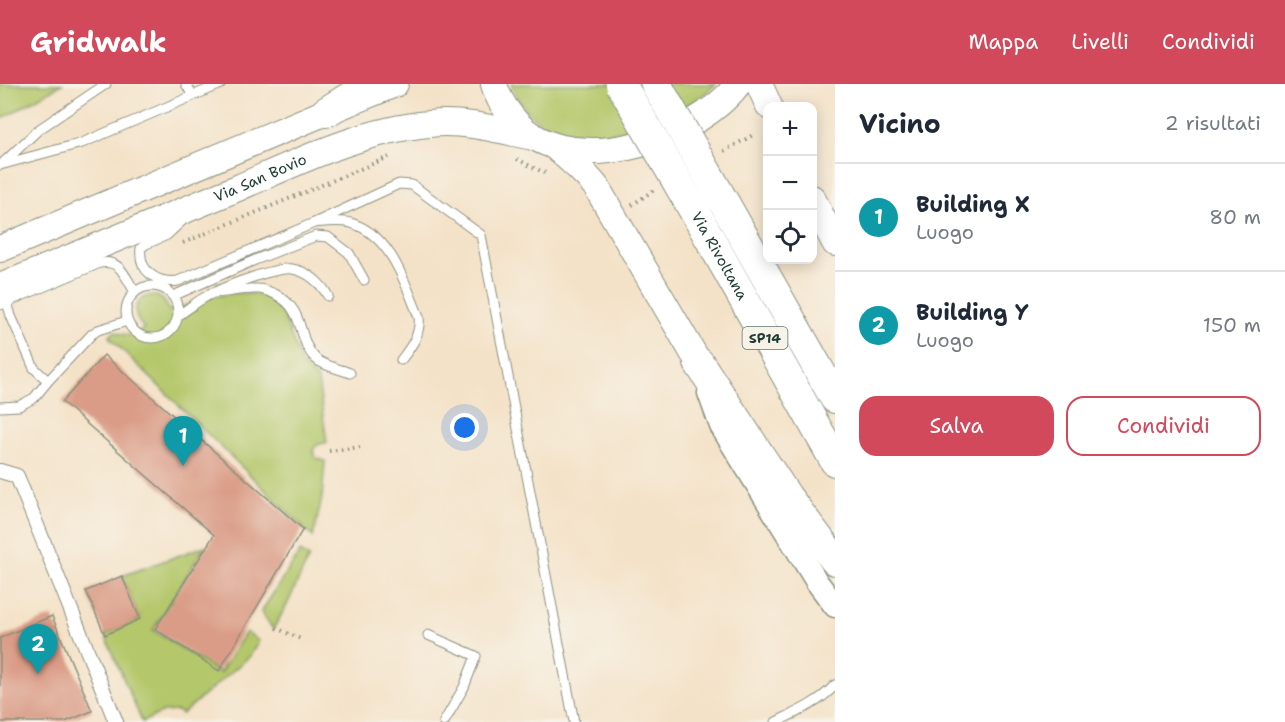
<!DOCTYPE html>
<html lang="it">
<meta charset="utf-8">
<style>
:root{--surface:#fff;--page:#f2f2f3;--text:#1f2937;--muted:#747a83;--line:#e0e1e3;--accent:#d1495b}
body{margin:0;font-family:"Shantell Sans",sans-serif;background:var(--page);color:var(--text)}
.controls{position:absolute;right:18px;top:18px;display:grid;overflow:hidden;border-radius:12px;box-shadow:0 3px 15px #0003}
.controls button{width:54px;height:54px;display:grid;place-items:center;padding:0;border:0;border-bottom:2px solid var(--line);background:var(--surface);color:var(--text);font:30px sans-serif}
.you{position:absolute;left:465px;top:344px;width:21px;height:21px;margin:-15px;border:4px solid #fff;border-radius:50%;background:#1a73e8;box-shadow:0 0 0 9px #1a73e833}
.badge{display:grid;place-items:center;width:39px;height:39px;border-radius:50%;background:var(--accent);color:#fff;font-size:20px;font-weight:700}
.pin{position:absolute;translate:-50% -50px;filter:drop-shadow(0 2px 3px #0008)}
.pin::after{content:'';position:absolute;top:32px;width:21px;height:18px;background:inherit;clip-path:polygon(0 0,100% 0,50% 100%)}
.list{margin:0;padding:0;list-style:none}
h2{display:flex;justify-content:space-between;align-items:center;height:78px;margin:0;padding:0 24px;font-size:26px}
h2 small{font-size:20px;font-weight:400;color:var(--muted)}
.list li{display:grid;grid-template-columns:39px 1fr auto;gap:18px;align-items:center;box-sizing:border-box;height:108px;padding:0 24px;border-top:2px solid var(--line)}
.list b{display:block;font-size:22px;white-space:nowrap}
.list p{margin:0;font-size:20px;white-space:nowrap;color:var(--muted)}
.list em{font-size:20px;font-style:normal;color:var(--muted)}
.actions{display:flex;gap:12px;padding:18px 24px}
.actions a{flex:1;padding:14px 0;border:2px solid var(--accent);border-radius:18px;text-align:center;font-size:21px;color:var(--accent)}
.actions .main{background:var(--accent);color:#fff}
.icon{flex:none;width:33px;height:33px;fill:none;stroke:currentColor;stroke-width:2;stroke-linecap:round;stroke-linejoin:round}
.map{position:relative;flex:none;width:835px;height:638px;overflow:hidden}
header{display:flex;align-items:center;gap:36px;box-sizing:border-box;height:84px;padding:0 30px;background:var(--accent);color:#fff}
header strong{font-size:28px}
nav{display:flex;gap:33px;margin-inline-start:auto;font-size:21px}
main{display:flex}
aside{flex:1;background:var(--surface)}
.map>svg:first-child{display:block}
.green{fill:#b4c76b;stroke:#6a8250;stroke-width:1.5}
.building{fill:#da9c86}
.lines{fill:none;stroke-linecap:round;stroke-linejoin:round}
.service-casing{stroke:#8a907e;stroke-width:11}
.pedestrian-casing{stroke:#8a907e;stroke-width:16}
.tertiary-casing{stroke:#8a907e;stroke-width:25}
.secondary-casing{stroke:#8a907e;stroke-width:28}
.trunk-casing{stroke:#8a907e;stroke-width:32}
.path{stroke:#8a907e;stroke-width:4;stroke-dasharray:1.5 4.5;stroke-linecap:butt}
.service{stroke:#fff;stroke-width:9}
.pedestrian{stroke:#fff;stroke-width:14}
.tertiary{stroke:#fff;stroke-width:22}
.secondary{stroke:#fff;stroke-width:26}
.trunk{stroke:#fff;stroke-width:30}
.trunk-bridge-casing{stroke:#8a907e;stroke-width:32;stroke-linecap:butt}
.trunk-bridge{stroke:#fff;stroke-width:30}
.labels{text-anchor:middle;stroke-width:4.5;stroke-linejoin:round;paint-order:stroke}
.shield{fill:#f7f3e8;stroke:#60746a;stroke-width:1.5}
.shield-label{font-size:14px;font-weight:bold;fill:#1f3d34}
.street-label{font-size:15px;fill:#1f3d34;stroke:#f7f3e8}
</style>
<header>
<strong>Gridwalk</strong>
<nav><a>Mappa</a><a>Livelli</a><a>Condividi</a></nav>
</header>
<main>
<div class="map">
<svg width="835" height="638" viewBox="0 0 835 638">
<rect width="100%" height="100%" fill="#f7f3e8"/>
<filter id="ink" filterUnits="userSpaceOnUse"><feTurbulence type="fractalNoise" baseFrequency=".0167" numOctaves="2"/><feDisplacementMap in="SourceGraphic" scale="12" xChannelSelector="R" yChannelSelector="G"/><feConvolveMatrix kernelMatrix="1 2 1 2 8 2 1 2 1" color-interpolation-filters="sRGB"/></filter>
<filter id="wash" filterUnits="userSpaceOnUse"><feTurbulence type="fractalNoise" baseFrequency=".008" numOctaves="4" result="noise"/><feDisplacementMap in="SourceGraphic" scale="24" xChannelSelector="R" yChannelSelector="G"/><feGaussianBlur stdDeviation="1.35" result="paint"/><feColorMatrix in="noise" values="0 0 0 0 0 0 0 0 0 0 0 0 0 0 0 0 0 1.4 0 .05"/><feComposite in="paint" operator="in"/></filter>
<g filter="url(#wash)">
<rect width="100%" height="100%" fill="#f4e2c8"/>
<path class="green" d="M0,0H62L0,36Z
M511,0H716C675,39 585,71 534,34C524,26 516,11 511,0Z
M236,209L262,210L271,217L283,230L302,281L318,296L327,359C317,359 309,364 316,374L325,377L322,414L313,453L109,253L115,247C125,253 136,252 144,244C118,218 160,195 169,227L211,213Z
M205,462L153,546L220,589L246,548L259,557L250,572L182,630L177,627L163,628L142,638L105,551L140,535L122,492Z
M300,468L309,473L287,521L273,545L261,528Z"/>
<g id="blocks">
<path class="building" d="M104,271L303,445L219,587L155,545L214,451L62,318Z
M122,492L140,535L105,551L86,507Z
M52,532L92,627L65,638H0V554Z"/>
</g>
</g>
<g filter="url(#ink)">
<use href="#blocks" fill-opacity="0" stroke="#8a907e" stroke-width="1.5"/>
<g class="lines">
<g class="service-casing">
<path id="service" d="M186,0L193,12
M3,79L38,46L106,0
M0,81L82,59L221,0
M182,137L167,151L146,160L141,164C138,187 157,200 178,197L314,139C325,138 339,136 351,139C391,151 405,199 419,233C421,250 411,263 401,276
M314,139L399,100L412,101L481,151L574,638
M126 228a26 26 0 1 1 52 0a26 26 0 1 1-52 0Z
M211,209C227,209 242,204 258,205C264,205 270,208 275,210C307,226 296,256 316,275C324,282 340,285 350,289
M173,212L255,176L316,152L328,153L349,169L364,196
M7,218L11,232L34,284L48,297
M0,221L100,179C121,175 125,193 135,208
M178,232C189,224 201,214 213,209C229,201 276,183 292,185C307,187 321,199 328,212
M0,323L19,322L34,314L48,297L92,250L98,246L127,237
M428,551L476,572L464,603L444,638
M776,638C797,628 820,618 835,601"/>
</g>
<g class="pedestrian-casing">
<path id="pedestrian" d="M0,387L17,392L116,638"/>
</g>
<g class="tertiary-casing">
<path id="tertiary" d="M709,309L721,342L817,498L835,522"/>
</g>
<g class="secondary-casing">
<g id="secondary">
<path d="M494,0C497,12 503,22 511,32C562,100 694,58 738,0"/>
<path d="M759,0L769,22"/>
<path d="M555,63C570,76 585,88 597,104L699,279"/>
<path d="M812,114L835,159"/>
<path d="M0,165L326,28L395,0"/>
<path id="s1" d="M0,203C80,170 160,136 240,103C300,77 363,46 429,40C464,36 498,46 533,53"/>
</g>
</g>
<g class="trunk-casing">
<g id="trunk">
<path d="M326,28L371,0"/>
<path d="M722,115L835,314"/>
<path id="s2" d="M696,130L835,377"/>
<path d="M699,279L787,413L835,476"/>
</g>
</g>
<path class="path" d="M724,67L755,50
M517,75L534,84L548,90
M632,121L654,106
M183,159L389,73
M329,367L360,363
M276,544L303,556"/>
<use href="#service" class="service"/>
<use href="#pedestrian" class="pedestrian"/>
<use href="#tertiary" class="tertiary"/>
<use href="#secondary" class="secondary"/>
<use href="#trunk" class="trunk"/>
<g class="trunk-bridge-casing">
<path id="trunk-bridge" d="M621,0L696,130
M656,0L722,115"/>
</g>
<use href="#trunk-bridge" class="trunk-bridge"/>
</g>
</g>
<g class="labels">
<rect class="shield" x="742.5" y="243" width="45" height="22" rx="4.5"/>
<g class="shield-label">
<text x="765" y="259">SP14</text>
</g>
<g class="street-label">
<text dy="5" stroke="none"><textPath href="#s1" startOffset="282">Via San Bovio</textPath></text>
<text dy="5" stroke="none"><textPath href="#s2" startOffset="48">Via Rivoltana</textPath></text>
</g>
</g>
</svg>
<div class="controls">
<button>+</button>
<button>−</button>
<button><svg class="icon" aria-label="locate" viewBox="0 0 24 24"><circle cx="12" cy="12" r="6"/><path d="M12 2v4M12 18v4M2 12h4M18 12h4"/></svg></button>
</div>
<div class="you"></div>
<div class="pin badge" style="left:183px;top:382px;background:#0f9aa8">1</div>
<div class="pin badge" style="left:38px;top:590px;background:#0f9aa8">2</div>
</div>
<aside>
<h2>Vicino<small>2 risultati</small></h2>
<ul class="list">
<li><span class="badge" style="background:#0f9aa8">1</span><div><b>Building X</b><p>Luogo</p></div><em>80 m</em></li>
<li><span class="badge" style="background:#0f9aa8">2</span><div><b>Building Y</b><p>Luogo</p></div><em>150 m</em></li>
</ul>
<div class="actions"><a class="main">Salva</a><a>Condividi</a></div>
</aside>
</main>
